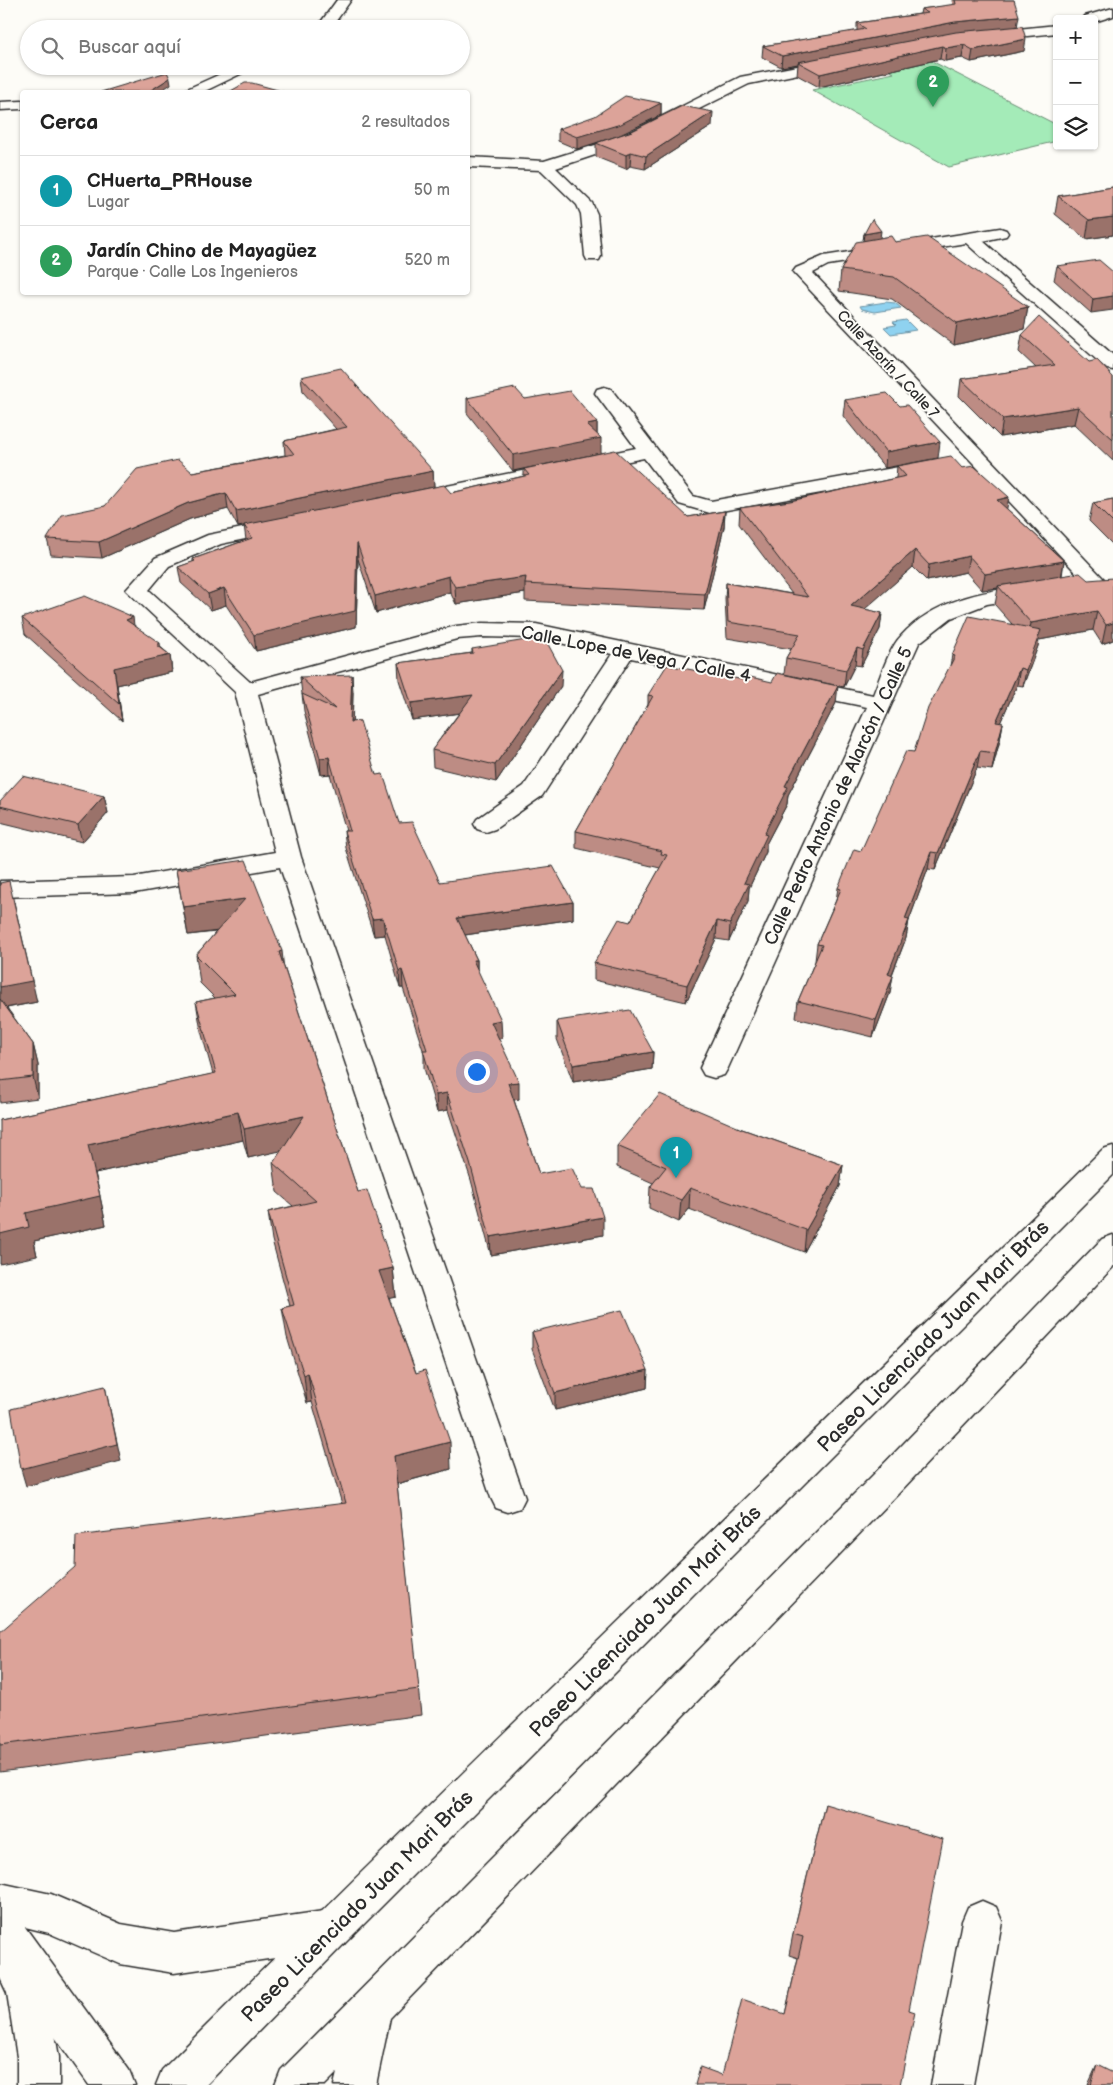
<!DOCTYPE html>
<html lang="es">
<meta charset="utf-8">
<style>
:root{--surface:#fff;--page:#f6f6f6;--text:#222;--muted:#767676;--line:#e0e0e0;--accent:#db2777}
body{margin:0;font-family:"Balsamiq Sans",sans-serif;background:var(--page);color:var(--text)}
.controls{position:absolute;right:15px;top:15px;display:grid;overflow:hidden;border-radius:5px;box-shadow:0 1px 4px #0004}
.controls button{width:45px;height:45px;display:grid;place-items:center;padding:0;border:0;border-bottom:1px solid var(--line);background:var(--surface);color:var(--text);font:25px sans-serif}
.you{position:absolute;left:476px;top:1071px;width:18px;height:18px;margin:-12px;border:4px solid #fff;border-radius:50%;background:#1a73e8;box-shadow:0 0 0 8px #1a73e833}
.badge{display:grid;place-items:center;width:32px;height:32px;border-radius:50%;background:var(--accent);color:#fff;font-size:16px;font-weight:700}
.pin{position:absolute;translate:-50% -41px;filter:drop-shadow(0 1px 2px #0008)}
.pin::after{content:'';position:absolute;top:26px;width:18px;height:15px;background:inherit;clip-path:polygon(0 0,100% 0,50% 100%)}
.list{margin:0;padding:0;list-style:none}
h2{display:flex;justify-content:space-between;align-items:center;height:65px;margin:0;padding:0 20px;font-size:21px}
h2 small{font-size:16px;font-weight:400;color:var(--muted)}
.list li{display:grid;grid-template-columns:32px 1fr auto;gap:15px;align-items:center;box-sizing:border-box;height:70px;padding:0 20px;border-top:1px solid var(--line)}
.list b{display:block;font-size:19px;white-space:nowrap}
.list p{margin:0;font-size:16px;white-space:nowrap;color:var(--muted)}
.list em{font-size:16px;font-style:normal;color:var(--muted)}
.icon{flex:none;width:28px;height:28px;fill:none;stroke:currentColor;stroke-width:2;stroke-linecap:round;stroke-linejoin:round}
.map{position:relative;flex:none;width:1113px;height:2085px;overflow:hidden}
.search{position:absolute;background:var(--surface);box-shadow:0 1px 4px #0004;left:20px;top:20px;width:450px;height:55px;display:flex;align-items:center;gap:12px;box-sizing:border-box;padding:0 18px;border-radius:28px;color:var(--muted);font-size:19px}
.panel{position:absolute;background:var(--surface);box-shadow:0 1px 4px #0004;left:20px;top:90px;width:450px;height:205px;border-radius:5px}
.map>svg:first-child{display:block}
.green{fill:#a4ebb8;stroke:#688b72}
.water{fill:#8fd2f0;stroke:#678fa1}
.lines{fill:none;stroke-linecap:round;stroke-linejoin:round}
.minor-casing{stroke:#2b2b2b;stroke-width:3}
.major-casing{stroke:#2b2b2b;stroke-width:3}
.minor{fill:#fdfcf7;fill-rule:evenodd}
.major{fill:#fdfcf7;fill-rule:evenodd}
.wall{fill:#bd8c84;stroke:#2b2b2b}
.shaded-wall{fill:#9a726b;stroke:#2b2b2b}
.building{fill:#dca399;stroke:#2b2b2b}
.labels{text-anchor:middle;stroke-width:4;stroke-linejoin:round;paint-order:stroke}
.far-street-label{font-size:15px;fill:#2b2b2b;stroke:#fdfcf7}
.street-label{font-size:18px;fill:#2b2b2b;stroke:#fdfcf7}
.near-street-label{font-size:21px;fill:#2b2b2b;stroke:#fdfcf7}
</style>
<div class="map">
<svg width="1113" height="2085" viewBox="0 0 1113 2085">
<rect width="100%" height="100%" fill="#fdfcf7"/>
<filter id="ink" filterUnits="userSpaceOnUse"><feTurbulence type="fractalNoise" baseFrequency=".02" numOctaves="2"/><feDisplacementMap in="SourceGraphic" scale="10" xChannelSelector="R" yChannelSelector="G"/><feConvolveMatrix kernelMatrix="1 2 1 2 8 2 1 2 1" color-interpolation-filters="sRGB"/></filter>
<g filter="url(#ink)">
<path class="green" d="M910,50L1057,125V141L949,167L812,90L894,73L868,59Z"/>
<path class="water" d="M886,302L895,303L901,308L875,312L862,309L860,306Z
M906,320L916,330L891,334L884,327L896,325L893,322Z"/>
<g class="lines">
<g class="minor-casing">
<path id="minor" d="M337,0H351L331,28L312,29L321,22Z
M1113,8V16L1094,22V19H1083L1085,16Z
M1057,25V33L986,40L979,36L986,32Z
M833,59L840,63L838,66L749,84L631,143L556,168L592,203L597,214L601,256L599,260H587L585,256L581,214L577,205L541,170L468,167V157L544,161L621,137L740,77Z
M238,66H257L203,92H185L187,89Z
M22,101V109L0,110V102Z
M1000,228L1006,230L1008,233L1006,236L983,241L1113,355V370L1107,369L966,243L828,265L813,273L1102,577L1106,581L1102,585L1095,587L1088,585L793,272L796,268L824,256Z
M604,387L611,389L693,496L711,501L932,461L939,463L942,467L939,471L932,473L710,513L679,504L644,458L412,505L405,503L402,499L405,495L412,493L636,448L595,393L597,389Z
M282,520L289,522L292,526L289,530L221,544L169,566L149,590L250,682L456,626L482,623L536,624L873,695C880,678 889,648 901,636C935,598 987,591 1034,584L1042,585L1045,590L1042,595L987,604L951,618L919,643L728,1068L724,1075L714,1078L704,1075L700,1068L867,707L631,658L542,796L495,829L486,832L477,829L474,824L477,819L524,786L612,654L536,638L482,637L457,639L258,694L301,857L525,1498L520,1508L508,1512L496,1508L491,1498L280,867L134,893L0,897V881L134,877L275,852L235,692L126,590L155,558L208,535Z
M0,1883L51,1894L121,1924L174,1933L330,1910L344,1916L350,1930L344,1944L330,1950L174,1973L120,1964L49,1933L25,1927L129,2070L135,2085H89L0,1960Z
M982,1901L996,1907L1002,1921L973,2085H931L962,1921L968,1907Z"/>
</g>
<g class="major-casing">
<path id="major" d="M1113,1146V1175L344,1944L206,2085H156L162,2070C472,1760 790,1457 1103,1149Z
M1113,1235V1267L897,1495L390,2018L376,2085H334L337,2073L325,2085H275L281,2070L873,1475L1102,1239Z
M0,1917L14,1923L47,1989L59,2057V2085H17V2057L7,1993L0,1978Z"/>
</g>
<use href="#minor" class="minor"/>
<use href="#major" class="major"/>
</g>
<path class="wall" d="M952,0H1014L1017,26L1024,51L971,62L962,58L945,61L940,59L819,87L797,75L798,64L781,67L762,57L763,46L857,31V23L920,14L921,9L953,5Z
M661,103V115L622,134L712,126L645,169L630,166L626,169L596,157V143L605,140L577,149L558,141V129Z
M1113,187V235L1086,239L1055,214L1058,196Z
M864,234L895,242L1028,307L1024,329L954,345L892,299L839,291L841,270L863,241Z
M1057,266L1113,272L1091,313L1054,280Z
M1022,335L1089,362L1113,377V461L1074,424L1000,437L959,396L961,379L1036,368L1019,352Z
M301,377L433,471L434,487L451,493L524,476V469L513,471L467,413V398L525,399L597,423V434L601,453L688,517L725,511L724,527L704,610L525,601V593L456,604L450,592L376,613L358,559L356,627L256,651L226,605L211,610L181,583L178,567L193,562V559L246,540L244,525L238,527L228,509L190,519L102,558L51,555L47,539L105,506L192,472L285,455L284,441L336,429L303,392Z
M845,400L900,406L938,458L885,468L843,416Z
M897,466L962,468L1064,561L1062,576L1088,580L1113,640L1102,644L1093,630L1039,640L1038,646L1023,686L1017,685L1000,723H1003L1000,740L992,770L977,768L935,870L928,869L909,920L906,938L892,975L890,993L873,1037L796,1018L798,1001L815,961L817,944L836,900L838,888L861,851L914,752L950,666L952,655L1012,624L995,605L998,588L982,590L966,572L927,581L913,567L864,609L882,613L880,629L861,666L855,665L844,687L784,674L786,658L791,649L727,638L725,599L726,583L792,594L739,524L740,508L790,501L896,478Z
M1113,499V545L1089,521L1093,503Z
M22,618L134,625L170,655L172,672L117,685L122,721L25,634Z
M472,649L561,686L496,782L433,767L432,750L459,713L412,720L399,680L398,663L472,653Z
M300,677L353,692L352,722L376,775L399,823L440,882L573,902V919L465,935L477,960V970L502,1038H498L519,1099L514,1100L539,1174L603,1235L491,1255L471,1180L448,1110L437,1112L424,1068V1053L403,988H400L385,935L374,936L346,848L344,831H346L330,774L321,775L304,711Z
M648,695L836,703L788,795L787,804L766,844V852L749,888L748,901L729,941L716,939L686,1002L594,980V963L630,922L660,868L576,848V831L648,705Z
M104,796L108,813L82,842L0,822V801Z
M176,870L284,967L358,1192L393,1268L396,1297L389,1298L451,1469L397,1484L421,1715L0,1772V1632L342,1504L312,1402L307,1403L287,1337L282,1308L290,1306L272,1240L268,1212L293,1206L277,1192L273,1163L282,1150L248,1158L243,1140L95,1173L106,1225L34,1241L37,1256L0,1120L213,1074L201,1031L196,1002L215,998L200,983L196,955L216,932L188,935Z
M0,883L37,1002L7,1008L33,1044L38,1065V1098L0,1103Z
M557,1021L653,1052L652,1069L573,1082L557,1039Z
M742,1129L843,1165L840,1186L804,1252L689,1209L679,1222L649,1208L650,1187L653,1183L617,1167V1146Z
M532,1332L648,1370L647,1388L555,1410L532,1349Z
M825,1804L909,2010L695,2085L722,2075L785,2014L798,1958L789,1955L793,1934Z
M1097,2065L1113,2085H1088Z"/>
<path class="shaded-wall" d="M1019,16L1017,27L798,62V64L781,67L782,56L955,22Z
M1026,39L1024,51L971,62L973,50Z
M964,45L962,58L945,61L946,48Z
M942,46L940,59L819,87L820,74Z
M170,78L171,84L159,92H148Z
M661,103V115L620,135L577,149V137Z
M713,112L712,126L645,169L646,156Z
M631,152L630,166L626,169V155Z
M1113,217V235L1086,239L1089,220Z
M881,231L879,245L862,248L864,234Z
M1113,296V310L1091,313L1093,299Z
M1028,307L1024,329L954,345L957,323Z
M1078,407L1074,424L1000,437L1003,419Z
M597,423V438H601V453L513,471V455L587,425Z
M940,442L938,458L885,468L886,452Z
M433,471L434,487L238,527L236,511Z
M226,493L228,509L190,519L102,558L99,542L188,503Z
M1009,497L1006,513L997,500Z
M725,511L724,527L704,610L705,594Z
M357,543L358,559L356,627L256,651L254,635Z
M915,550L913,567L849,623L851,606Z
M969,556L966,572L927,581L929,565Z
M1064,561L1061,578L998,586V588L982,590L985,574Z
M449,576L450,592L376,613L375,596Z
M526,577L525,584V593L456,604L455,587Z
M224,588L226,605L211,610L208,594Z
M1097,611L1093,630L1039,640L1038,646L1023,686L1026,670L1028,642L1031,623Z
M882,613L880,629L861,666L863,650Z
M133,617L135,634L126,620Z
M1113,623V640L1102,644L1106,625Z
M160,643L162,657L170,655L172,672L117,685L122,721L114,668Z
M857,648L855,665L844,687L846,670Z
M1020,668L1017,685L993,739L996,722Z
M562,670L561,686L496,782L495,765Z
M352,675L353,692L352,739L350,722Z
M838,686L836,703L788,795L787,804L766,844V852L749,888L748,901L729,941L730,924L744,883L764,834L785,786Z
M473,695L474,711L412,720L411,703Z
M1003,723L1000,740L992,770L995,753Z
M980,751L977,768L935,870L938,853Z
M329,757L330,774L321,775L320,758Z
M104,796L108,813L82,842L78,825Z
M931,852L928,869L904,934L909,920L906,938L885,992L888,974L905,919Z
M245,899L249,927L188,935L183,907Z
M14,902L37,1002L0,1009V987Z
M573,902V919L458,936L457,918Z
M383,918L385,935L374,936L372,919Z
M717,921L716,939L686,1002L687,985Z
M282,951L285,980L279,952Z
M473,960H477V977Z
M402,970L403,988H400L399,971Z
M893,976L890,993L873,1037L876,1020Z
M501,1020L502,1038L491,1039V1022Z
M33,1044L38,1065V1098L33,1077Z
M653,1052L652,1069L573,1082V1065Z
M519,1082V1099L508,1101V1083Z
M447,1093L448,1110L437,1112L436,1095Z
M238,1112L243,1140L95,1173L106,1225L34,1241L37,1256L0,1264V1234L88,1145Z
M304,1116L308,1145L248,1158L244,1129Z
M843,1165L840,1186L804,1252L806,1230Z
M690,1188L689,1209L679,1222L681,1200Z
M603,1217V1235L491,1255L490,1237Z
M393,1268L396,1297L382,1300L379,1271Z
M648,1370L647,1388L555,1410V1393Z
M308,1373L312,1402L307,1403L304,1375Z
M105,1386L121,1461L26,1486L21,1469Z
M450,1442L451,1469L396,1484L394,1456Z"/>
<path class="building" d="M955,0H1014L1019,16L955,22L782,56L763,46L866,29L857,23L928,13L921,9L956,4Z
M1022,26L1026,39L973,50L964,45L946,48L942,46L820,74L798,62L956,32Z
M167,72L170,78L148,92H101Z
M245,83H252L285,92H229Z
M625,96L661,103L621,124L577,137L558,129L595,116Z
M682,106L713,112L646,156L631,152L626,155L596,143L632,131Z
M1113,187V217L1089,220L1058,196Z
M872,219L881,231L864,234Z
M891,236L895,242L927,237L1028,307L957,323L894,277L841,270L856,242Z
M1099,260L1113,272V296L1093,299L1057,266Z
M1039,317L1089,362L1097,360L1113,377V439L1078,407L1003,419L961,379L1055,365L1022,335Z
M341,368L433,471L236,511L226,493L188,503L99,542L47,539L62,515L105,506L137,469L178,460L192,472L294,454L284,441L347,427L301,377Z
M515,388L525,399L570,391L597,423L587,425L601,438L513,455L467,398Z
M887,393L900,406L907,405L940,442L886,452L845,400Z
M615,450L688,517L725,511L705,594L525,584L526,577L455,587L449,576L375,596L357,543L355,611L254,635L224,588L208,594L178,567L195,561L193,559L252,538L244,525L444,485L451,493L529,475L524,469Z
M951,456L962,468L974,466L1009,497L997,500L1064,561L985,574L969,556L929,565L915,550L851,606L882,613L863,650L857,648L846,670L786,658L800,634L728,622L726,583L808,597L740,508L790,501L906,476L897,466Z
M1113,499V523L1093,503Z
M1080,573L1088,580L1113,578V623L1106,625L1097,611L1031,623L998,586Z
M85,596L133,617L126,620L160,643L157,645L170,655L114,668L119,704L22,618Z
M969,616L1041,630L1026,670L1020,668L996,722L1003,723L995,753L980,751L938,853L931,852L905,919L909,920L888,974L893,976L876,1020L798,1001L822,945L817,944L841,889L838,888L854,849L861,851L906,751L914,752L928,708L955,656L952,655Z
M544,637L562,670L495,765L432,750L473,695L411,703L398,663L473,653L472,649Z
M667,665L744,680L746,676L772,682L777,673L838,686L785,786L788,787L764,834L767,835L744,883L749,884L730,924L717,921L687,985L594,963L619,919L630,922L667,855L661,854L662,851L576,831L653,696L648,695Z
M352,675L350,722L360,721L376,775L383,774L399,823L412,822L440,882L553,866L573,902L457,918L477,960H473L501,1020L491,1022L519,1082L508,1083L539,1174L572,1168L582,1189H594L603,1217L490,1237L470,1163L447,1093L436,1095L423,1050H427L402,970L399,971L383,918L372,919L344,831H350L329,757L320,758L302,694L335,709L300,677Z
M23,776L104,796L78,825L0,806V801Z
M246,860L282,951L279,952L358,1192L367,1190L393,1268L379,1271L416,1373L425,1370L450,1442L394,1456L419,1689L0,1745V1632L75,1567L76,1536L346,1503L308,1373L304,1375L282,1308L294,1305L268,1212L316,1201L273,1163L304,1116L244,1129L238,1112L88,1145L100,1196L26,1213L29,1227L0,1234V1120L216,1073L196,1002L235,994L196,955L245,899L183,907L176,870Z
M9,881L32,981L0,987V883Z
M0,999L33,1044V1077L0,1081Z
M630,1010L653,1052L573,1065L557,1021Z
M660,1094L742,1129L843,1165L806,1230L690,1188L681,1200L650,1187L666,1167L617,1146Z
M622,1310L648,1370L555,1393L532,1332Z
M105,1386L117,1444L21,1469L11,1409Z
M825,1804L943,1839L909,2010L915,2012L900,2085H695L700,2067L722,2075L742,1999L785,2014L803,1937L793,1934Z
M1097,2065L1113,2073V2085H1091Z"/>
</g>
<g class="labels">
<g class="far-street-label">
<text transform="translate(888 364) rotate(47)" y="5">Calle Azorín / Calle 7</text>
</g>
<g class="street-label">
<text transform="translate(636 654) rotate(11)" y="6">Calle Lope de Vega / Calle 4</text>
<text transform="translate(838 796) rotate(-65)" y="6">Calle Pedro Antonio de Alarcón / Calle 5</text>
</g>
<g class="near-street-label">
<text transform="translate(933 1336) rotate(-45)" y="7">Paseo Licenciado Juan Mari Brás</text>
<text transform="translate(645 1621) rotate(-45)" y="7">Paseo Licenciado Juan Mari Brás</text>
<text transform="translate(357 1906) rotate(-45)" y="7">Paseo Licenciado Juan Mari Brás</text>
</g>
</g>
</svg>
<div class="controls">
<button>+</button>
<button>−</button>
<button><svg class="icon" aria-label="layers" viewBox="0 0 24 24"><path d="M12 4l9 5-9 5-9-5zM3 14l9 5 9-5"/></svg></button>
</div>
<div class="you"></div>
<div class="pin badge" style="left:676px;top:1178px;background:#0f9aa8">1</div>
<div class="pin badge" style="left:933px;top:107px;background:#2e9e5b">2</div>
<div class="search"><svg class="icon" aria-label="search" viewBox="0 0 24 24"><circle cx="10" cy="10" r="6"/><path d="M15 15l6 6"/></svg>Buscar aquí</div>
<section class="panel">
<h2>Cerca<small>2 resultados</small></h2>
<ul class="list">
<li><span class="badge" style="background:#0f9aa8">1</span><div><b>CHuerta_PRHouse</b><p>Lugar</p></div><em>50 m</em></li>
<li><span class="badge" style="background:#2e9e5b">2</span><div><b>Jardín Chino de Mayagüez</b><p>Parque · Calle Los Ingenieros</p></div><em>520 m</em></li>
</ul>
</section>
</div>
